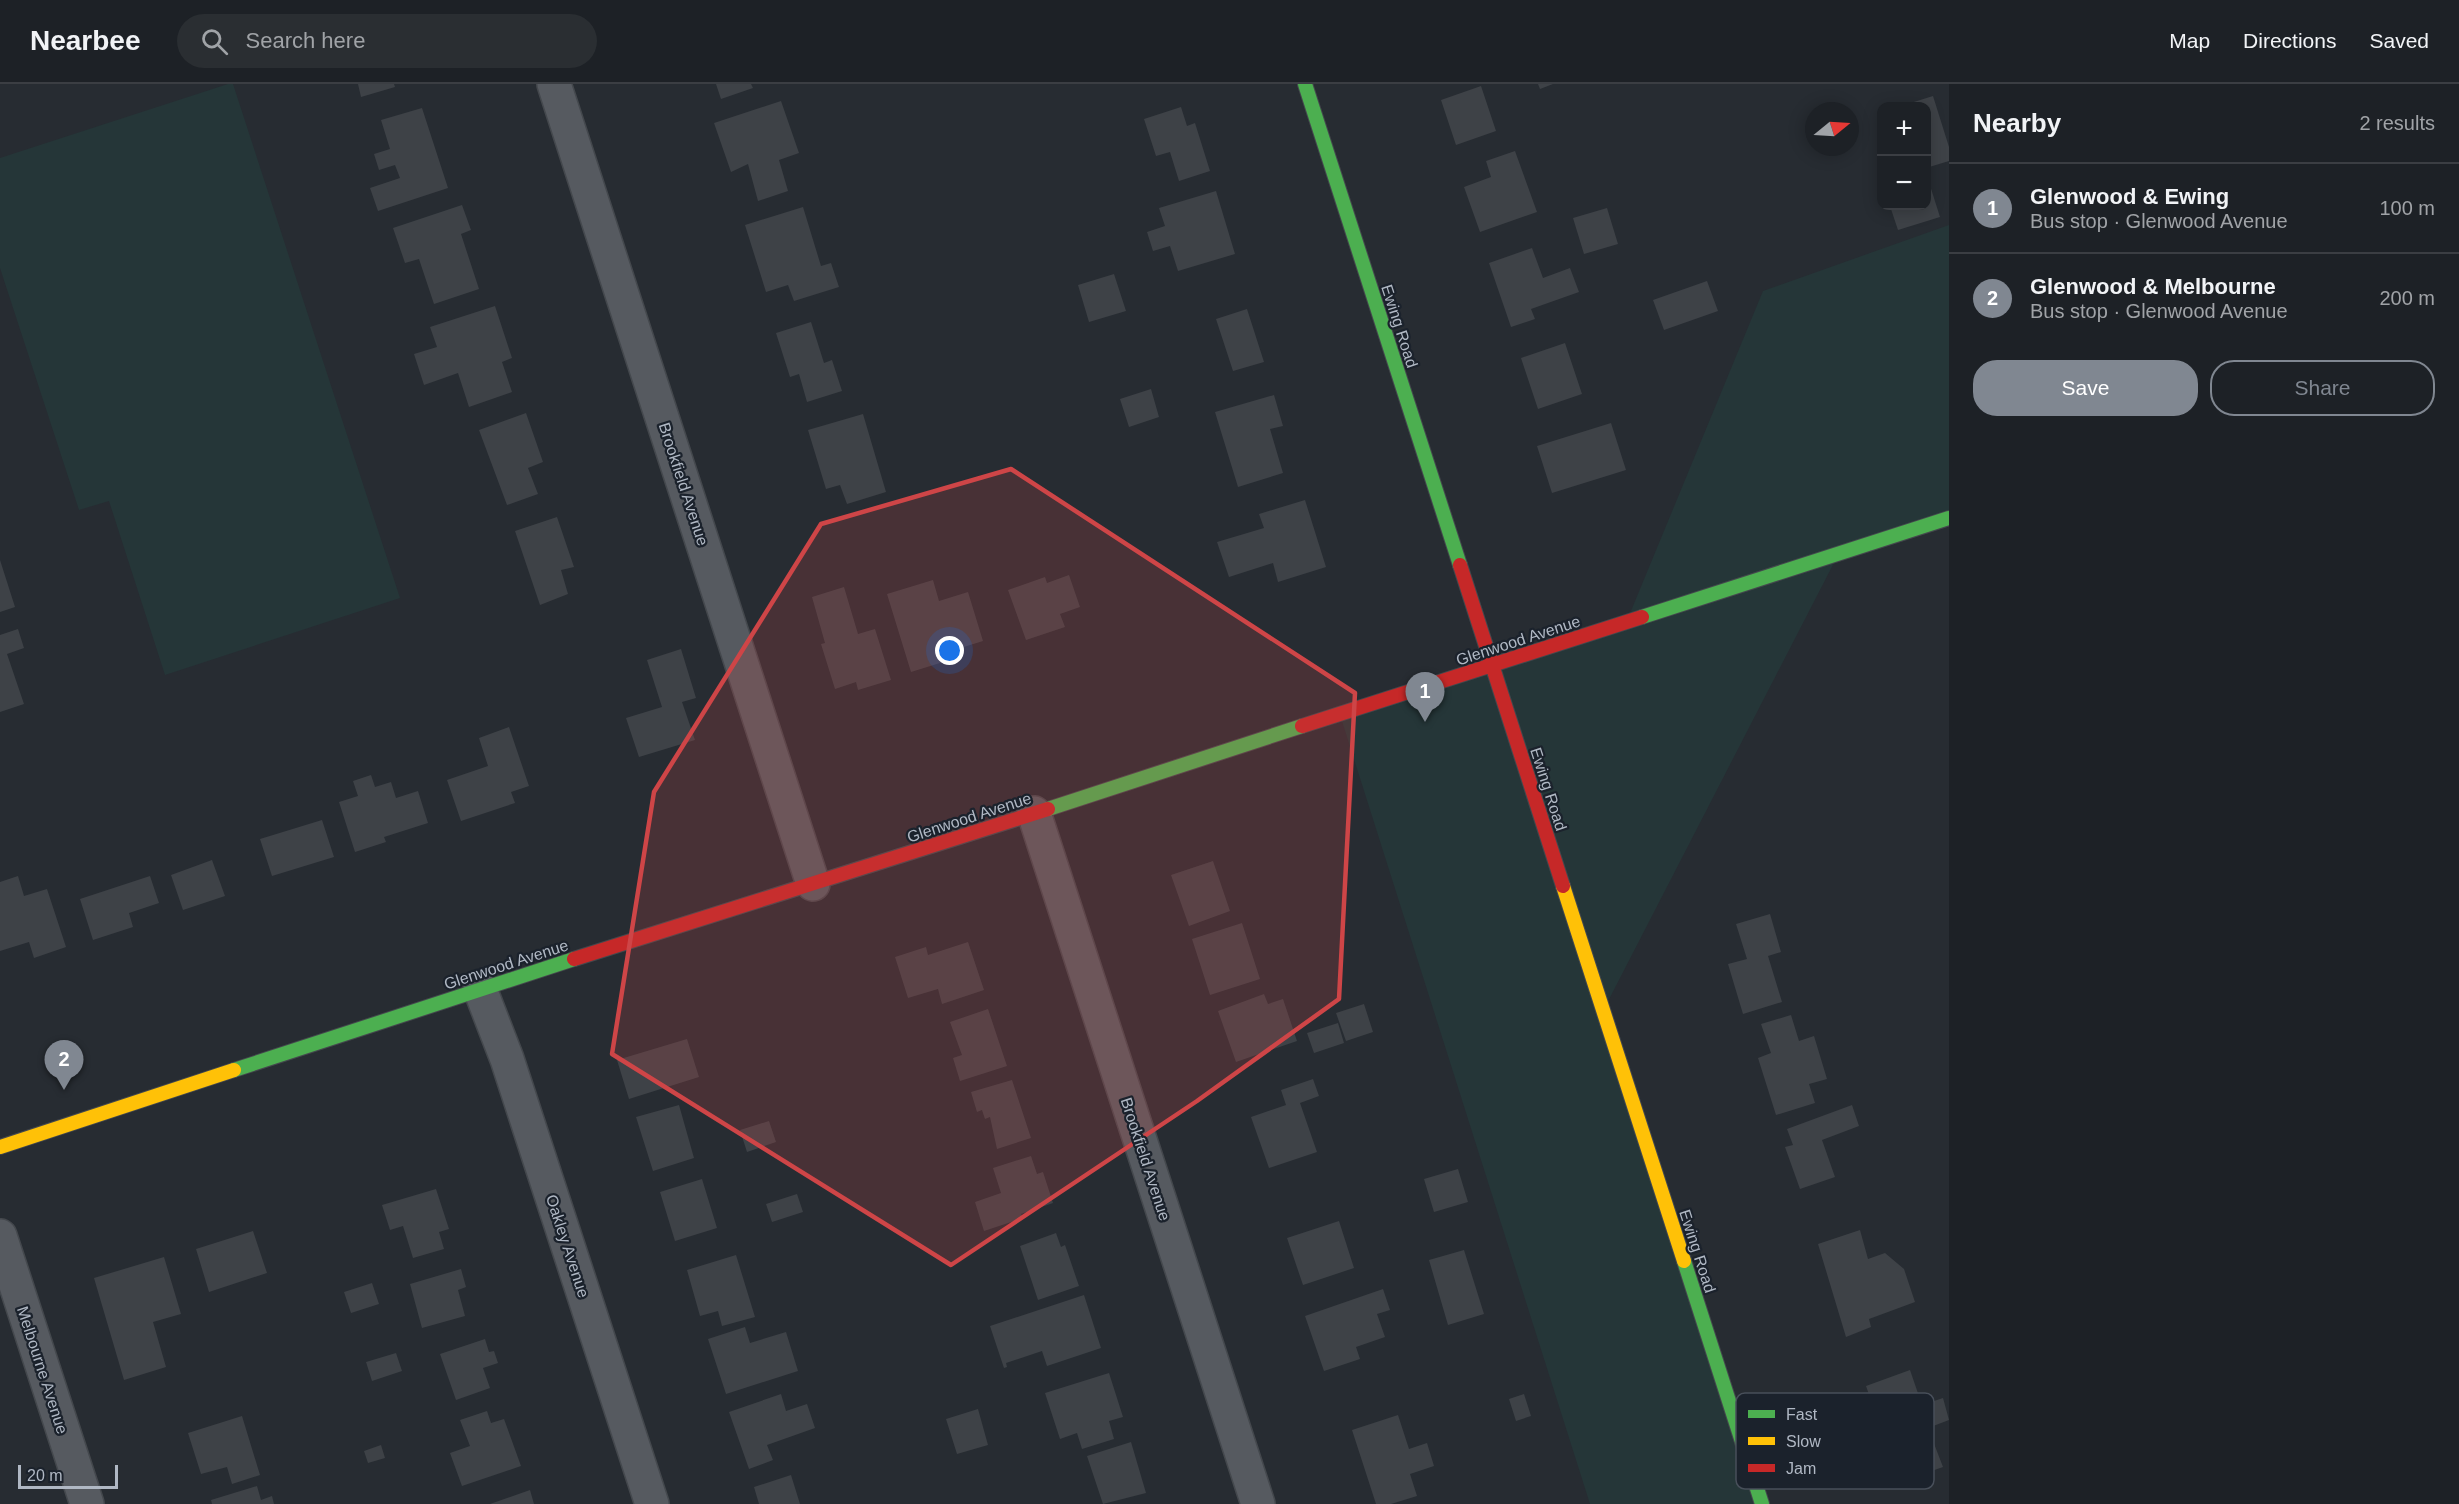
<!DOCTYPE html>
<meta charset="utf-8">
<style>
:root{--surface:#1d2126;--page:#2a2e32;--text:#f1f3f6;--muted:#a0a3a7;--line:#3b3e43;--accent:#808791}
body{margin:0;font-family:Arial,sans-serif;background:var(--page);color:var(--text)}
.controls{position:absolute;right:18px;top:18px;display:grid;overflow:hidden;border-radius:12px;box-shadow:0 3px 15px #0003}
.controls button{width:54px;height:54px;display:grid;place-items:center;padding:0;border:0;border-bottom:2px solid var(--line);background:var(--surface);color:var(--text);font:30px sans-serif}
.compass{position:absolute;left:1805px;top:18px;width:54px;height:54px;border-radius:50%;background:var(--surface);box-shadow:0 3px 15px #0003;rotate:72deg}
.scale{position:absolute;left:18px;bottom:15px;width:100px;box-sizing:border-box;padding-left:6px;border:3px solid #b0b8c4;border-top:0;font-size:16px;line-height:21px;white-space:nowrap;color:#b0b8c4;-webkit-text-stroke:4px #1b222c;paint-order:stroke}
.you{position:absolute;left:950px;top:567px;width:21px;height:21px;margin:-15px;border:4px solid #fff;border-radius:50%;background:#1a73e8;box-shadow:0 0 0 9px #1a73e833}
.badge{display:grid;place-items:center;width:39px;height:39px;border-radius:50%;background:var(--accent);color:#fff;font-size:20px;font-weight:700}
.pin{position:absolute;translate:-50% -50px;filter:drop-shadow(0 2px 3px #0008)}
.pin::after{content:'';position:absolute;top:32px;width:21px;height:18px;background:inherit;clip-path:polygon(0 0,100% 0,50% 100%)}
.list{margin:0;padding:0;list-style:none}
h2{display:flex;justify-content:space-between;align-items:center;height:78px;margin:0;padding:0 24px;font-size:26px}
h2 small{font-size:20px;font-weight:400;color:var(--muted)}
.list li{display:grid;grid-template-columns:39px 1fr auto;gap:18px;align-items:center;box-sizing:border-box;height:90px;padding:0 24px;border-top:2px solid var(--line)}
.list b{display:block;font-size:22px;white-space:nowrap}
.list p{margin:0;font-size:20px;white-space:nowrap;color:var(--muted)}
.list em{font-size:20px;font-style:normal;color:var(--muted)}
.actions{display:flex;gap:12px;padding:18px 24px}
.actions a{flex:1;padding:14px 0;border:2px solid var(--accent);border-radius:24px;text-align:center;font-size:21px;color:var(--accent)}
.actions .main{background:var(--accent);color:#fff}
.icon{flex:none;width:33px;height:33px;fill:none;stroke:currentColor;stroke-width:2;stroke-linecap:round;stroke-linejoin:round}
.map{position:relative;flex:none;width:1949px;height:1420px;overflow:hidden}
header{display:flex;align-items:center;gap:36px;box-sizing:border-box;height:84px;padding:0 30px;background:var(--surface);border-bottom:2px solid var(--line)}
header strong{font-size:28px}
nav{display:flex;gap:33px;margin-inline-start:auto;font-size:21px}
.search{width:420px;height:54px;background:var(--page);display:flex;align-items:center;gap:15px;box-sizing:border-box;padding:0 21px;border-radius:33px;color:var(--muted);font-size:22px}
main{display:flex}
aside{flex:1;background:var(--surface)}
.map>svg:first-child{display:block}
.green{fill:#253638}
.building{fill:#3e4247}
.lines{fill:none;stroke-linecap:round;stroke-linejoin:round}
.street-casing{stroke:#44484d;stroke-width:36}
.fast-casing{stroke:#44484d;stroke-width:16}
.slow-casing{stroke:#44484d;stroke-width:16}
.jam-casing{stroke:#44484d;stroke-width:16}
.street{stroke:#565a60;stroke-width:33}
.fast{stroke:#4caf50;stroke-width:14}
.slow{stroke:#ffc107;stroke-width:14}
.jam{stroke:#c62828;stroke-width:14}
.marked{fill:#ce4547;fill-opacity:0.2;stroke:#ce4547;stroke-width:4.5;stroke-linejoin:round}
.labels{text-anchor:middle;stroke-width:4.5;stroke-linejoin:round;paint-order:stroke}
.street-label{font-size:16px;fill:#b0b8c4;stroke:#1b222c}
.key{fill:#1b222c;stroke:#484f5a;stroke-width:1.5}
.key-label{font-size:16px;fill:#b0b8c4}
</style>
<header>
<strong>Nearbee</strong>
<div class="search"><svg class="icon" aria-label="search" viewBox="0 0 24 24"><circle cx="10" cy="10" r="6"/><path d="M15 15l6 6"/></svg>Search here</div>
<nav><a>Map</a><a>Directions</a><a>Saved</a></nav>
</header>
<main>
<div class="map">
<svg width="1949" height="1420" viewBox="0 0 1949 1420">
<rect width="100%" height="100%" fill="#272c32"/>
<path class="green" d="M228,0H233L400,514L165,591L109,417L79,426L0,184V74Z
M1949,141V434L1838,471L1603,927L1762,1420H1590L1340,631L1626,539L1763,207Z"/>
<path class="building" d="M358,0H394L395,3L361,13Z
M716,0H751L753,4L721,15Z
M1538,0H1553L1540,5Z
M1481,2L1496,47L1456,61L1441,16Z
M1933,12L1949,63V77L1926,84V22H1901Z
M781,17L799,69L779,76L788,107L758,117L748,80L731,88L714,39Z
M1181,23L1187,42L1195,39L1210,87L1179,97L1170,68L1156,72L1144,35Z
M422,24L448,104L378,127L370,104L400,94L395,81L379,86L374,70L390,65L381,36Z
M1515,67L1537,128L1480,148L1464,103L1491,93L1486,77Z
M1927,92L1940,133L1898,146L1890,122H1926Z
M1216,107L1235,170L1178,187L1170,162L1153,167L1147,148L1165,142L1159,124Z
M462,121L471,146L461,150L479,205L434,220L419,175L405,179L393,144Z
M803,123L821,182L831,179L839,203L794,217L788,201L766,208L745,141Z
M1607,124L1618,160L1584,170L1573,134Z
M1532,164L1543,194L1570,184L1579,208L1531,225L1535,235L1511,243L1489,179Z
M1114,190L1126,227L1089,238L1078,201Z
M1707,197L1718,227L1664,246L1653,216Z
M495,222L512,274L502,278L512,308L469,323L458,289L424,301L414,270L437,263L430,243Z
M1247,225L1264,278L1233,287L1216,235Z
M811,238L824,279L832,276L842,307L807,318L799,290L790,293L776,249Z
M1565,259L1582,310L1538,325L1521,274Z
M1151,305L1159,333L1129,343L1120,315Z
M1274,311L1283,342L1270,345L1283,389L1238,403L1215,328Z
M526,329L543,378L528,384L538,410L507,421L479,346Z
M863,330L886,408L847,420L840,401L826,405L808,346Z
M1611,339L1626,386L1552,409L1537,362Z
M1305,416L1326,483L1278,498L1273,479L1229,493L1217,458L1264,444L1259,430Z
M557,433L574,483L561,486L568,510L540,521L515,447Z
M0,476L15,523L0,528Z
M1069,491L1080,523L1060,530L1065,543L1026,556L1008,506L1045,493L1047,499Z
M933,496L939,517L968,508L983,557L951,567L953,575L911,588L887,510Z
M844,503L858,550L875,545L891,596L858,606L856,598L835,605L821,560L825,559L812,513Z
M18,545L24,564L7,570L24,620L0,628V551Z
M681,565L696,614L682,618L695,656L639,673L626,634L662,623L647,576Z
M509,643L529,702L511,708L515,719L461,737L447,696L488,682L479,654Z
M371,691L375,703L391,698L396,714L418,707L428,739L384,753L386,758L355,768L339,718L358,712L353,697Z
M322,736L334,773L272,792L260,755Z
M212,776L225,812L183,826L171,791Z
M1213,777L1230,827L1189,842L1171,791Z
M18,792L24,812L47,805L66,863L34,874L29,858L0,867V798Z
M150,792L159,819L129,829L133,843L93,856L80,815Z
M1770,830L1781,868L1768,872L1782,918L1743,930L1728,880L1747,875L1736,840Z
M1242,839L1260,895L1210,911L1192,855Z
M968,858L984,906L942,920L938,905L908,914L895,873L926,863L928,871Z
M1264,910L1268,920L1283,915L1297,957L1236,978L1218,927Z
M1364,920L1373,948L1346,957L1336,929Z
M988,925L1007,982L960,997L953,974L962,971L950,938Z
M1791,931L1799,957L1814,952L1827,995L1809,1000L1815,1019L1776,1031L1758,974L1771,969L1761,940Z
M1338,939L1344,959L1314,969L1307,949Z
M687,955L699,993L629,1015L617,976Z
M1313,995L1319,1012L1300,1019L1317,1068L1269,1084L1251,1033L1286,1021L1281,1006Z
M1012,996L1031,1054L997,1065L990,1033L985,1035L982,1026L977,1028L971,1008Z
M679,1021L694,1074L653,1087L636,1033Z
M1852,1021L1859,1042L1822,1056L1835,1093L1800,1105L1785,1063L1793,1061L1787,1045Z
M769,1037L776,1058L747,1068L740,1046Z
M1031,1072L1037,1090L1043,1088L1053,1119L1021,1130L1023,1134L984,1147L975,1118L1001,1109L993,1084Z
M1458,1085L1468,1118L1434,1128L1424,1095Z
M702,1095L717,1144L675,1157L660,1108Z
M436,1105L449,1145L439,1148L444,1165L413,1174L403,1142L390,1146L382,1121Z
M797,1110L803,1128L772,1138L766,1120Z
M1339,1137L1354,1184L1303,1201L1287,1154Z
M1860,1146L1868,1175L1885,1169L1904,1185L1915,1218L1869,1235L1871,1243L1846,1253L1818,1160Z
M253,1147L267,1189L209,1208L196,1165Z
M1056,1149L1061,1163L1065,1161L1079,1202L1038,1216L1020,1162Z
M1464,1166L1484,1230L1448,1241L1429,1176Z
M736,1171L755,1233L722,1242L718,1227L700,1232L687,1186Z
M164,1173L181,1230L153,1238L166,1283L124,1296L94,1194Z
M461,1185L466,1203L458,1206L465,1232L422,1244L410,1200Z
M372,1199L379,1220L351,1229L344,1208Z
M1383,1205L1390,1226L1377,1230L1385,1253L1356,1263L1360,1275L1324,1287L1305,1232Z
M1084,1211L1101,1264L1047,1282L1042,1267L1006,1279L1007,1283L1004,1284L990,1242Z
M745,1243L750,1259L786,1248L798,1287L726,1310L708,1255Z
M485,1255L489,1268L494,1267L498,1279L483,1284L490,1304L456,1316L440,1270Z
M396,1269L402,1287L372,1297L366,1278Z
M1910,1286L1922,1321L1943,1314L1949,1336L1928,1344L1943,1383L1900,1398L1866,1302Z
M1109,1289L1123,1333L1109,1337L1114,1355L1082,1365L1077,1349L1060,1355L1045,1309Z
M781,1310L786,1327L807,1320L815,1344L767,1361L773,1376L749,1385L729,1328Z
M1524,1310L1531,1332L1516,1337L1509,1315Z
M978,1325L988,1361L957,1370L946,1335Z
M487,1327L491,1339L504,1335L521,1382L462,1402L450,1369L470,1362L460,1336Z
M1398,1331L1409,1365L1427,1359L1434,1382L1410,1390L1417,1412L1391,1420H1376L1352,1346Z
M242,1332L260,1391L232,1400L227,1383L201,1390L188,1349Z
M1131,1358L1146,1409L1103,1420L1087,1372Z
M381,1361L385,1374L368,1379L364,1367Z
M791,1391L800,1420H759L754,1403Z
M257,1402L261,1416L272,1412L274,1420H212L211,1416Z
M530,1406L534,1420H490Z"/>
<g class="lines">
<g class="street-casing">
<path id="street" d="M554,0L813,800
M1034,729L1258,1420
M480,905L507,975L652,1420
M0,1152L87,1420"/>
</g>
<g class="fast-casing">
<path id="fast" d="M1305,0L1460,481
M1642,533L1949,434
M1048,725L1302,642
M234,986L574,875
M1684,1177L1762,1420"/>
</g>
<g class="slow-casing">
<path id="slow" d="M1563,802L1684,1177
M0,1063L234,986"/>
</g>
<g class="jam-casing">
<path id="jam" d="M1460,481L1563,802
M1302,642L1642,533
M574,875L1048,725"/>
</g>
<use href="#street" class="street"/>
<use href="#fast" class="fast"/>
<use href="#slow" class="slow"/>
<use href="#jam" class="jam"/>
</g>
<path class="marked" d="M1011,385L1355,609L1339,915L1197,1017L951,1181L612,970L654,708L821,440Z"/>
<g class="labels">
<g class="street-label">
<text transform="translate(1400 242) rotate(72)" y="6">Ewing Road</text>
<text transform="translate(684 400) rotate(72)" y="6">Brookfield Avenue</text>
<text transform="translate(1518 556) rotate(-18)" y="6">Glenwood Avenue</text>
<text transform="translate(1549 705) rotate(72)" y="6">Ewing Road</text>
<text transform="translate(969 733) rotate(-18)" y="6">Glenwood Avenue</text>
<text transform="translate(506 880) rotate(-18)" y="6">Glenwood Avenue</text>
<text transform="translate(1146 1075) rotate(72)" y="6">Brookfield Avenue</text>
<text transform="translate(568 1162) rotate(72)" y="6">Oakley Avenue</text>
<text transform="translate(1698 1167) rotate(72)" y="6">Ewing Road</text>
<text transform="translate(43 1286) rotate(72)" y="6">Melbourne Avenue</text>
</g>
</g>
<rect x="1736" y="1309" width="198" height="96" rx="9" class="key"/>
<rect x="1748" y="1326" width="27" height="8" fill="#4caf50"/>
<rect x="1748" y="1353" width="27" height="8" fill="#ffc107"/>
<rect x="1748" y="1380" width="27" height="8" fill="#c62828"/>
<g class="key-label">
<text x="1786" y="1336">Fast</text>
<text x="1786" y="1363">Slow</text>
<text x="1786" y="1390">Jam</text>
</g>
</svg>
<div class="controls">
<button>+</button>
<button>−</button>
</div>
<svg class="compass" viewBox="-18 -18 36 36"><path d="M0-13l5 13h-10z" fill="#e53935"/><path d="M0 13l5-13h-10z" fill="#a0a3a7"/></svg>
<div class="scale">20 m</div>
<div class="you"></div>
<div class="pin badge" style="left:1425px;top:638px">1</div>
<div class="pin badge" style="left:64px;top:1006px">2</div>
</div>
<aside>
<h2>Nearby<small>2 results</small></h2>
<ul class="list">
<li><span class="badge">1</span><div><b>Glenwood &amp; Ewing</b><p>Bus stop · Glenwood Avenue</p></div><em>100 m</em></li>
<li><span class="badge">2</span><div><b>Glenwood &amp; Melbourne</b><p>Bus stop · Glenwood Avenue</p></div><em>200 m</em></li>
</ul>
<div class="actions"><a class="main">Save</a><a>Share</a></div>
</aside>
</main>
